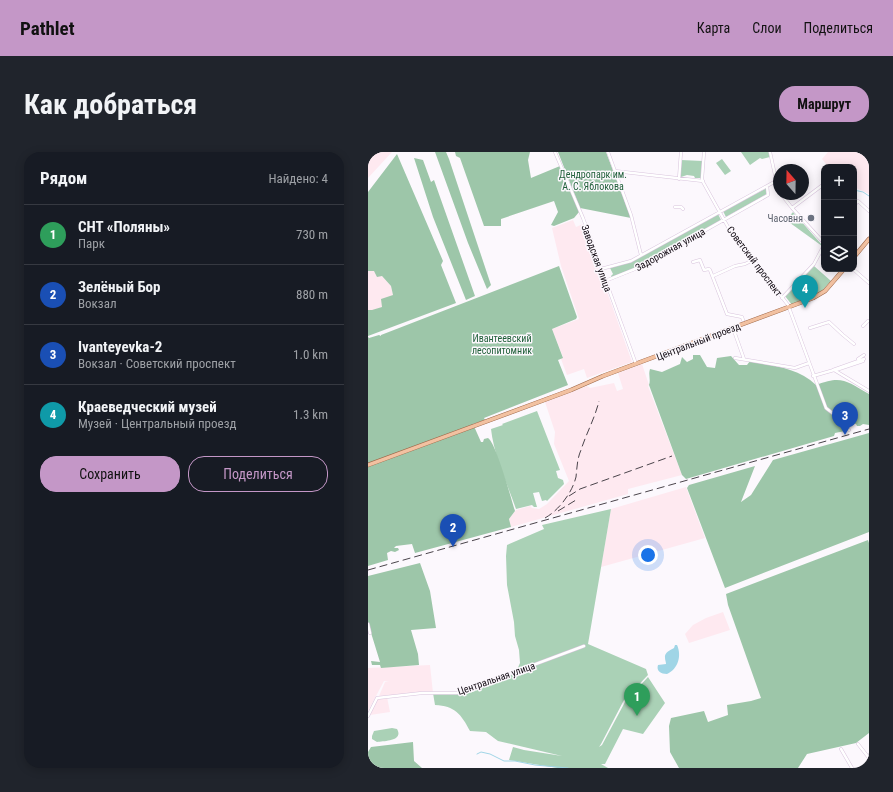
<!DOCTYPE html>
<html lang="ru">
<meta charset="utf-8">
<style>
:root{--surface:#171b24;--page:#20242c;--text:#f1f3f6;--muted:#9ea1a6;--line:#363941;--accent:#c497c7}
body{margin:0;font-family:"Roboto Condensed",sans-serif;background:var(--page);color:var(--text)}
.controls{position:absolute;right:12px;top:12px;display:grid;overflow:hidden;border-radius:8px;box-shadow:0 2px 10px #0003}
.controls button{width:36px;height:36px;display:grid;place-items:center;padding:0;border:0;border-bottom:1px solid var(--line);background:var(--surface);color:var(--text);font:20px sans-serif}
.compass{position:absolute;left:405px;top:12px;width:36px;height:36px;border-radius:50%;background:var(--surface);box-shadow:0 2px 10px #0003;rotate:340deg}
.you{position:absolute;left:280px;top:403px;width:14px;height:14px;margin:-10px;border:3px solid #fff;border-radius:50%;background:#1a73e8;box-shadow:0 0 0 6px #1a73e833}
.badge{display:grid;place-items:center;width:26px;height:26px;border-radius:50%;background:var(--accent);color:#fff;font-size:13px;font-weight:700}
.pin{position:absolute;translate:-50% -33px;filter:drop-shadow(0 1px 2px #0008)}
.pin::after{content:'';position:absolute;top:21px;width:14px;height:12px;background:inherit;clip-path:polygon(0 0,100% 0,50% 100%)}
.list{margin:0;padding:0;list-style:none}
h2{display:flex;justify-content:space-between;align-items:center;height:52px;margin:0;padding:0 16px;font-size:17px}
h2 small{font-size:13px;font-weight:400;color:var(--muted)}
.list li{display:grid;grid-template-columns:26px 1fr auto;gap:12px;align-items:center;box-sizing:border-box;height:60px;padding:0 16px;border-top:1px solid var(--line)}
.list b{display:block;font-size:15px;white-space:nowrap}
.list p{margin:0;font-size:13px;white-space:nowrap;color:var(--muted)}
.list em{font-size:13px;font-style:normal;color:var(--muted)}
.actions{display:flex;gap:8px;padding:12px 16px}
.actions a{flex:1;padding:9px 0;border:1px solid var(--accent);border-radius:16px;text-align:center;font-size:14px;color:var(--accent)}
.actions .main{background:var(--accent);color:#111}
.icon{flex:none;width:22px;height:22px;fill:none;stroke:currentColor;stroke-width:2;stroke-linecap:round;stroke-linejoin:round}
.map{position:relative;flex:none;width:501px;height:616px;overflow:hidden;border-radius:16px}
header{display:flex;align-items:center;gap:24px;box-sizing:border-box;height:56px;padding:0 20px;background:var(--accent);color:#111}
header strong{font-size:19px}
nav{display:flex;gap:22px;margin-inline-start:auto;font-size:14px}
.intro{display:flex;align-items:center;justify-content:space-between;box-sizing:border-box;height:96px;padding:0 24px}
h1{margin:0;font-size:28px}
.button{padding:10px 18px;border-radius:16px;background:var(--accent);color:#111;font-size:14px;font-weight:700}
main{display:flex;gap:24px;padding:0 24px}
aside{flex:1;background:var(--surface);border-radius:16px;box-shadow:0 2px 10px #0003}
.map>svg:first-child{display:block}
.industrial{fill:#fee9f0}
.green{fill:#aad1b6}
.forest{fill:#9dc6a9}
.water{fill:#a0d5e6}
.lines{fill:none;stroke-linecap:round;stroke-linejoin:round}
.stream{stroke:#a0d5e6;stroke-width:1}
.minor-casing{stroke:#d9c5dd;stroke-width:3.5}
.major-casing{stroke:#9d6647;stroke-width:4.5}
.minor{stroke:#fff;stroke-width:2.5}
.major{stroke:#f2c1a1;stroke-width:3.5}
.rail{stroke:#4a444b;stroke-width:1;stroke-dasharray:8 4;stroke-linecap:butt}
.worship-dot{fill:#6b7280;stroke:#fcf8fd;stroke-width:1.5}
.labels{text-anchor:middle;stroke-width:3;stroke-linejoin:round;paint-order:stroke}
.park-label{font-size:10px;fill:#1e5e38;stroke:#fcf8fd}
.worship-label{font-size:10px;fill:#5b616d;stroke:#fcf8fd;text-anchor:end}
.street-label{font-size:10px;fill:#110a12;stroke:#fcf8fd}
</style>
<header>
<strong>Pathlet</strong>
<nav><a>Карта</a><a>Слои</a><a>Поделиться</a></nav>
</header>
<div class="intro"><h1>Как добраться</h1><a class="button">Маршрут</a></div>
<main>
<aside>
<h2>Рядом<small>Найдено: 4</small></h2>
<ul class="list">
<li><span class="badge" style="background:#2e9e5b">1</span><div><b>СНТ «Поляны»</b><p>Парк</p></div><em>730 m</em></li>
<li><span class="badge" style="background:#1a4fb4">2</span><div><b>Зелёный Бор</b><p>Вокзал</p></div><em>880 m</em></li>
<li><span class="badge" style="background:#1a4fb4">3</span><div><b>Ivanteyevka-2</b><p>Вокзал · Советский проспект</p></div><em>1.0 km</em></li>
<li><span class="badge" style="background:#0f9aa8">4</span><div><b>Краеведческий музей</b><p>Музей · Центральный проезд</p></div><em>1.3 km</em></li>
</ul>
<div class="actions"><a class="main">Сохранить</a><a>Поделиться</a></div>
</aside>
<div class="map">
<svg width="501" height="616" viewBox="0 0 501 616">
<rect width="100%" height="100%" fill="#fcf8fd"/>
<path class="industrial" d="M0,0H24L0,26Z
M460,0H494L501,6V42L486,35V15H464L459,13L454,7Z
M205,68L208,75L215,72L264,210L219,226L216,217L199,223L193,207L195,205L184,177L211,167L193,114L184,76Z
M0,119H6L14,124L23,134L25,143L14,155L4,159L0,158Z
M274,212L281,233L280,234L314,323L260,337V342L143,375L141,367L148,358L162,354L164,356L171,357L179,352L201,329L186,292L187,280L177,250L219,234L222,236L246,231L249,239L255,237L250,221Z
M318,335L337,386L233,415L243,357Z
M355,460L362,478L321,491L317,482L325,473L338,466Z
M62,513L65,541L11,544L17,530H21L16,529L0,559V516Z
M19,545L22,560L2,563L9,547Z"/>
<path class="green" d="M373,0H401L402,5L394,7L392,6L382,13Z
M354,7L363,19L357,23L348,11Z
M313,8L335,9L333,26H327L326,24L319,23L313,25Z
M399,36V42L358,65L355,59Z
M425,60L454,93V94L418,68Z
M350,62L353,68L272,115L244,127L243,124L245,122L242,116L263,109Z
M446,114L463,129L450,143L424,153L417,144Z
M169,259L192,318L188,319L190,326L195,328L196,332L179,349L178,348L174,349L171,340L165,341L169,355H166L164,353L148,357C139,331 126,304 123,277L135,273L134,272Z
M243,357L220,492L278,517L280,523L256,548L233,592L231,595L234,593L257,550L280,525L297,551L275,582L255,577L237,612H233L240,616H190L141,608L145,595L156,598L194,604L130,589L118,580L102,579C93,562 87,554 67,553L65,541H86L148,520L152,511L151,498L147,484L146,470L139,433L138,404L139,393L176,377L174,373Z
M24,576L29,577C36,589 16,589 9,590L4,587V584L6,579Z"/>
<path class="forest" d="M67,0H78L81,7L123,133L119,137L100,91Z
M87,0H162L160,8L163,26L192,14L211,60L206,66L186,74L183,73L190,60L186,49L133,67V74H116L92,6L88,4Z
M190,0H238L263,66L212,56Z
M29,2L75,109L73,113L88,151L0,184V158H4L14,155L13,147L25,143L23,134L14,124L9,125L6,119H0V40Z
M46,6L55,8L63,30L66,28L107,144L98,148L65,65Z
M191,114L209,165L208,167L184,177L195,206L190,208L200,233L116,266L117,268L105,272L113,290H115L116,287L120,286C128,291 143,346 147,359L141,367L143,375L47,401L44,392L28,394L26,396H30L31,398L27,400L23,399L19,401L20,408L0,414V185L1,186L11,183L13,184V183Z
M325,203H332L339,215L347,216L349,206L363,204L371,213H379L382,209C406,214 430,216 448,233C474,223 478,229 501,242V273L495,272L492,274H489L488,272L481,271L469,265L468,266L477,279L467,281L466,284L318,327L314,323L281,233C283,227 280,223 282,217L294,220L312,212L314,205L319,210L325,207Z
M501,281V380L357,436L319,336L321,333L387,314L373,350L383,343L405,308Z
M500,388L501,391V581L488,591L439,602L430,616H311L302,600L301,574L303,566L336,559L340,570L360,563L359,553L383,549L393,546L360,453L358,442Z
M52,411L62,439L68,476L43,478L50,502L51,513L13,516L12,513H4L3,509L12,510L0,471V424Z
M45,590L46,609L54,616H0V600L3,595Z"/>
<path class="water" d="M307,493H309C314,504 310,517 299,522C293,522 288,519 290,513L298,512C298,510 297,508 297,506C296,500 303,498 306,496Z"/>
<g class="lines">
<path class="stream" d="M486,38L495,40L501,44
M109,602L113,600L122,602L136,609H147L167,613L200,616"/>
<g class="minor-casing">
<path id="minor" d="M187,0L215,66L268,212
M240,0L263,63L273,103
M336,0L334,27L335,30L360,75L420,153L458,256L472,267L481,278
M402,0L407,23L411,37
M247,19L335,29
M311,27L313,0
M413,42L424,56L456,91
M486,54L490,49L501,59
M307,55H313L315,57
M424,56L456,32
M325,110L332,108L336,118L341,117L342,118L359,162L374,165L375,168
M233,117L263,109L399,34
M485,117L501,131
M345,124L367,114L377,112L385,108
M237,129L272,115L400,43L399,34L408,29
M414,146L446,112L456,93
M495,174L500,169
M365,176L376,207
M442,176L461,170L475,183L486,192
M367,206L427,216L441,211
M490,207L496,203
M465,218L496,207
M468,218L495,209
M445,224L466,218L501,239
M0,472L2,481
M0,564L9,546L54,541H90L216,494
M490,592L501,606
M473,597L484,616"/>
</g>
<g class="major-casing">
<path id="major" d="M496,0L501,4
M486,105L501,87
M0,313L203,238L235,224L445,146L457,139L476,117"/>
</g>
<use href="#minor" class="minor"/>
<use href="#major" class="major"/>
<path class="rail" d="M201,344L212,337L304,304
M190,359L208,348
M177,366C191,358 204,341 208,325C209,316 209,307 213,298C218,282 227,266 231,249
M0,418L501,277"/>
</g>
<circle class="worship-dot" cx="443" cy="66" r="4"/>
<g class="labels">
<g class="park-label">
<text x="225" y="26">Дендропарк им.<tspan x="225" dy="12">А. С. Яблокова</tspan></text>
<text x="134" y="190">Ивантеевский<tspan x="134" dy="12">лесопитомник</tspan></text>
</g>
<g class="worship-label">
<text x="435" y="70">Часовня</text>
</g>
<g class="street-label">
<text transform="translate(302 97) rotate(-29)" y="4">Задорожная улица</text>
<text transform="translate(229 106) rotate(70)" y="4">Заводская улица</text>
<text transform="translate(387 109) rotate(53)" y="4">Советский проспект</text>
<text transform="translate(330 189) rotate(-21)" y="4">Центральный проезд</text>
<text transform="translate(128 526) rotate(-19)" y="4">Центральная улица</text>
</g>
</g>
</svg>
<div class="controls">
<button>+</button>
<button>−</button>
<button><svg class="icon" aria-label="layers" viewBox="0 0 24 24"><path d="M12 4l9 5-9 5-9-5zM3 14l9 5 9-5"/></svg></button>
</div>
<svg class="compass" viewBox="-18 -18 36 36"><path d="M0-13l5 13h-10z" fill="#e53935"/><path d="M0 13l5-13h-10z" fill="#9ea1a6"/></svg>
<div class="you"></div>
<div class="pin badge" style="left:269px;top:564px;background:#2e9e5b">1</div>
<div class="pin badge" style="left:85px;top:395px;background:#1a4fb4">2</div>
<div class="pin badge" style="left:477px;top:283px;background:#1a4fb4">3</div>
<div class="pin badge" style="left:437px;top:156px;background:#0f9aa8">4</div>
</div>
</main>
